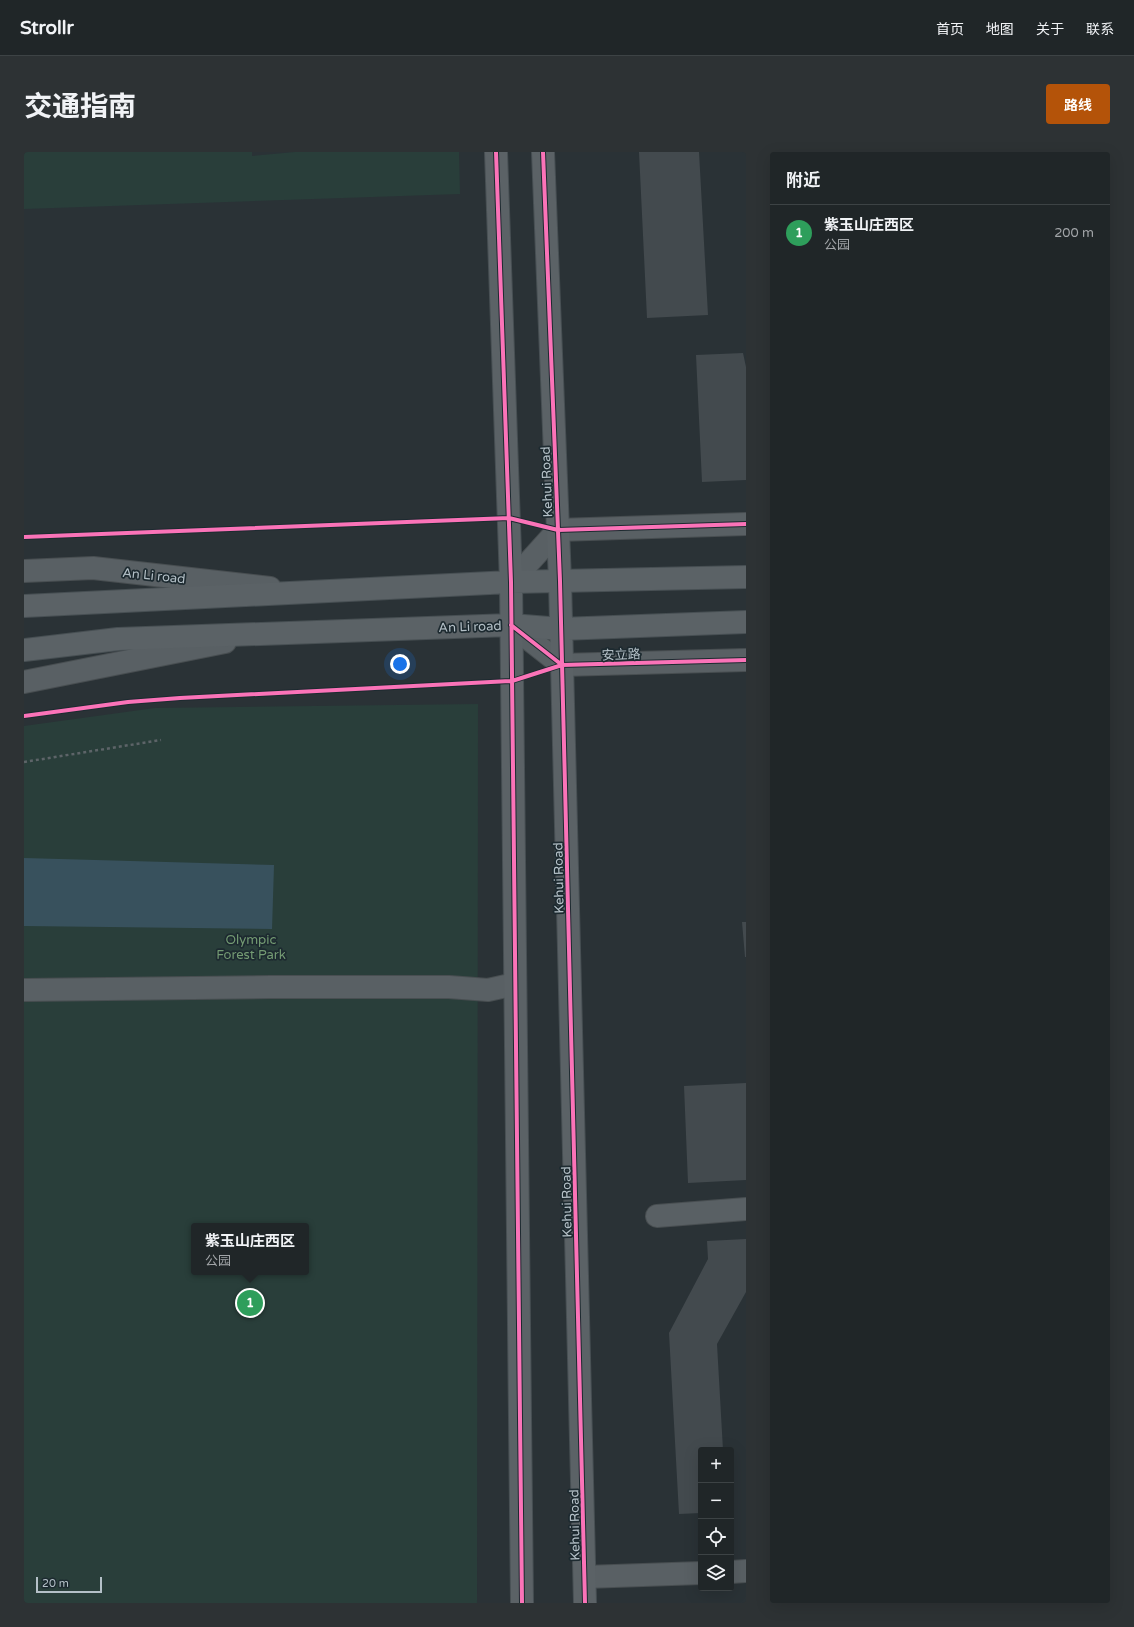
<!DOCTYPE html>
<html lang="zh">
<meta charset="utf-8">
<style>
:root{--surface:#202628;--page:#2d3234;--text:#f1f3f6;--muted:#a2a5a8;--line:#3d4345;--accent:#b45309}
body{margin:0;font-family:"Varela Round","Noto Sans SC",sans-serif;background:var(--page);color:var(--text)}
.controls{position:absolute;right:12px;bottom:12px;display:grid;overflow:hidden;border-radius:4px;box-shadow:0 4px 16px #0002}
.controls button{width:36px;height:36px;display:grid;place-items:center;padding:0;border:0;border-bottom:1px solid var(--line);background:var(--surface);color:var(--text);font:20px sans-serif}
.scale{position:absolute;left:12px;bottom:10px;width:66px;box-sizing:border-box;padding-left:4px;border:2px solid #b4c0c7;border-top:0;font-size:11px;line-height:14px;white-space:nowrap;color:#b4c0c7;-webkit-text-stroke:3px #1d2a30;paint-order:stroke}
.you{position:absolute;left:376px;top:512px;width:14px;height:14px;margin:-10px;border:3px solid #fff;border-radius:50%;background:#1a73e8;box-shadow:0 0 0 6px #1a73e833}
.badge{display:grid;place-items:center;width:26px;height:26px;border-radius:50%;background:var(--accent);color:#fff;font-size:13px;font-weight:700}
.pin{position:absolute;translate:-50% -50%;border:2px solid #fff;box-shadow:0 1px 4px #0006}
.popup{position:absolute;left:167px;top:1071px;width:118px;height:52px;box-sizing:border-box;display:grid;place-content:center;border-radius:4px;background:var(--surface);filter:drop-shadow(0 1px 3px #0005);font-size:13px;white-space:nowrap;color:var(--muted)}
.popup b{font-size:15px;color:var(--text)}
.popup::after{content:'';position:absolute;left:50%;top:100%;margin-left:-8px;border:8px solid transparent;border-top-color:var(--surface)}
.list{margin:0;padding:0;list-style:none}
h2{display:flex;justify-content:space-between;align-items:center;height:52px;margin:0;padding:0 16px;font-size:17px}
h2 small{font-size:13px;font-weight:400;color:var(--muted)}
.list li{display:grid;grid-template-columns:26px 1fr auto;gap:12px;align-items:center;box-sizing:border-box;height:56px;padding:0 16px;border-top:1px solid var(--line)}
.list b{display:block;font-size:15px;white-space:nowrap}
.list p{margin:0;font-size:13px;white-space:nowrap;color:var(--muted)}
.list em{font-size:13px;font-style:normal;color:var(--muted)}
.icon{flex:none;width:22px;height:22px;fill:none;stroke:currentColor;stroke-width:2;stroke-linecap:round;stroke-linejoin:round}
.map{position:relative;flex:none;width:722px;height:1451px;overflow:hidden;border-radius:4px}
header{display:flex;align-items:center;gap:24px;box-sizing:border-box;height:56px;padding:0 20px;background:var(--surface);border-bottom:1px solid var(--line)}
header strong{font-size:19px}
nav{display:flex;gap:22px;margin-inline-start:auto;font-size:14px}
.intro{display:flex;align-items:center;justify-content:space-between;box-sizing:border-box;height:96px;padding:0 24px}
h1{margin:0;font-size:28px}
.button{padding:10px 18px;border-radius:4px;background:var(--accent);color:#fff;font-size:14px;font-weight:700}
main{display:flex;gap:24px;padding:0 24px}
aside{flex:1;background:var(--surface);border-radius:4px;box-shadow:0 4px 16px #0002}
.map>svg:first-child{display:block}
.green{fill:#293e3a;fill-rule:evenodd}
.water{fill:#38515d}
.building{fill:#434a4e}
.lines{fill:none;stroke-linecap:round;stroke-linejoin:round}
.minor-casing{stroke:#484e51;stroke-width:24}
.major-casing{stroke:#474f53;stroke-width:24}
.path{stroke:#5d6468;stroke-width:2.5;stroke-dasharray:3 3;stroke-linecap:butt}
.minor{stroke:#596064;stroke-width:22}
.major{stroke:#5b6266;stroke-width:22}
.cycleway-casing{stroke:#1d2a30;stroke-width:6}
.cycleway{stroke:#fb73b8;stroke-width:4}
.labels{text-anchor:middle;stroke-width:3.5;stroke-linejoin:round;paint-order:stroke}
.street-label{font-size:13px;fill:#b4c0c7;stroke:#1d2a30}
.park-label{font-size:13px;fill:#749b73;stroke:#1d2a30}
</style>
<header>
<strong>Strollr</strong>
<nav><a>首页</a><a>地图</a><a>关于</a><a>联系</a></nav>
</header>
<div class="intro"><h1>交通指南</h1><a class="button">路线</a></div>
<main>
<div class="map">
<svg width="722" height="1451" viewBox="0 0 722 1451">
<rect width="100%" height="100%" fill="#2a3236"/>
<path class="green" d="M0,0H228V4L271,0H435L436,42L0,57Z
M454,552L453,1451H0V574L131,556ZM170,1074H282V1120H170Z"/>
<path class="water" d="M0,706L250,713L248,777L0,774Z"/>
<path class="building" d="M615,0H675L684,163L623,166Z
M719,201L722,215V328L678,330L672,203Z
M718,770H722V805H721Z
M722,931V1028L664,1031L660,934Z
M722,1087V1140L693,1192L699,1298H677V1361L655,1362L645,1181L684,1107L683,1089Z"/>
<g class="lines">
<g class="minor-casing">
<path id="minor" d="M0,419L69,416L246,436
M487,430L534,378L722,372
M487,473L538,513L722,508
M0,530L201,490
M0,838L247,835H425L464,838L491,832
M633,1064L722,1057
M707,1420L722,1419
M561,1425L677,1421"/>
</g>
<g class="major-casing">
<path id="major" d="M472,0L487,430L498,1451
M519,0L536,429L561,1451
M0,454L487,430L722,425
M0,498L94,487L487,473L537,477L722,470"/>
</g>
<path class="path" d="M0,610L137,588"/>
<use href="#minor" class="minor"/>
<use href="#major" class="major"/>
<g class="cycleway-casing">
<path id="cycleway" d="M472,0L487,430L498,1451
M519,0L536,429L561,1451
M0,385L485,366L534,378L722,372
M487,473L538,513L722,508
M0,564L104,550L156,546L488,529L538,513"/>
</g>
<use href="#cycleway" class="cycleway"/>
</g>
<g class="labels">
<g class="street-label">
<text transform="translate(522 330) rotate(-92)" y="5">Kehui Road</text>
<text transform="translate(130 423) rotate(6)" y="5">An Li road</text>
<text transform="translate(446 474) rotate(-2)" y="5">An Li road</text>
<text transform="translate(597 502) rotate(-2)" y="5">安立路</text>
<text transform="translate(534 726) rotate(-91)" y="5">Kehui Road</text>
<text transform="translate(542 1050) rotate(-91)" y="5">Kehui Road</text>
<text transform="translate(550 1373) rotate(-91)" y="5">Kehui Road</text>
</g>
<g class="park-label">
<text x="227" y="792">Olympic<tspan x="227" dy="15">Forest Park</tspan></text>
</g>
</g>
</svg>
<div class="controls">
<button>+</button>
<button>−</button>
<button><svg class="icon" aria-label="locate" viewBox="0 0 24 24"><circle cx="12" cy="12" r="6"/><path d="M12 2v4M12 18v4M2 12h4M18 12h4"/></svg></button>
<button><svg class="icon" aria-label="layers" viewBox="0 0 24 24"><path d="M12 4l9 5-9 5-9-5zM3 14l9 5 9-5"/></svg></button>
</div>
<div class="scale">20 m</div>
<div class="you"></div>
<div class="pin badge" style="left:226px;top:1151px;background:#2e9e5b">1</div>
<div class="popup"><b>紫玉山庄西区</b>公园</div>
</div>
<aside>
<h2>附近<small></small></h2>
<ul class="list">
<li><span class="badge" style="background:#2e9e5b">1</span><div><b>紫玉山庄西区</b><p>公园</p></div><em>200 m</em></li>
</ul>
</aside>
</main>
